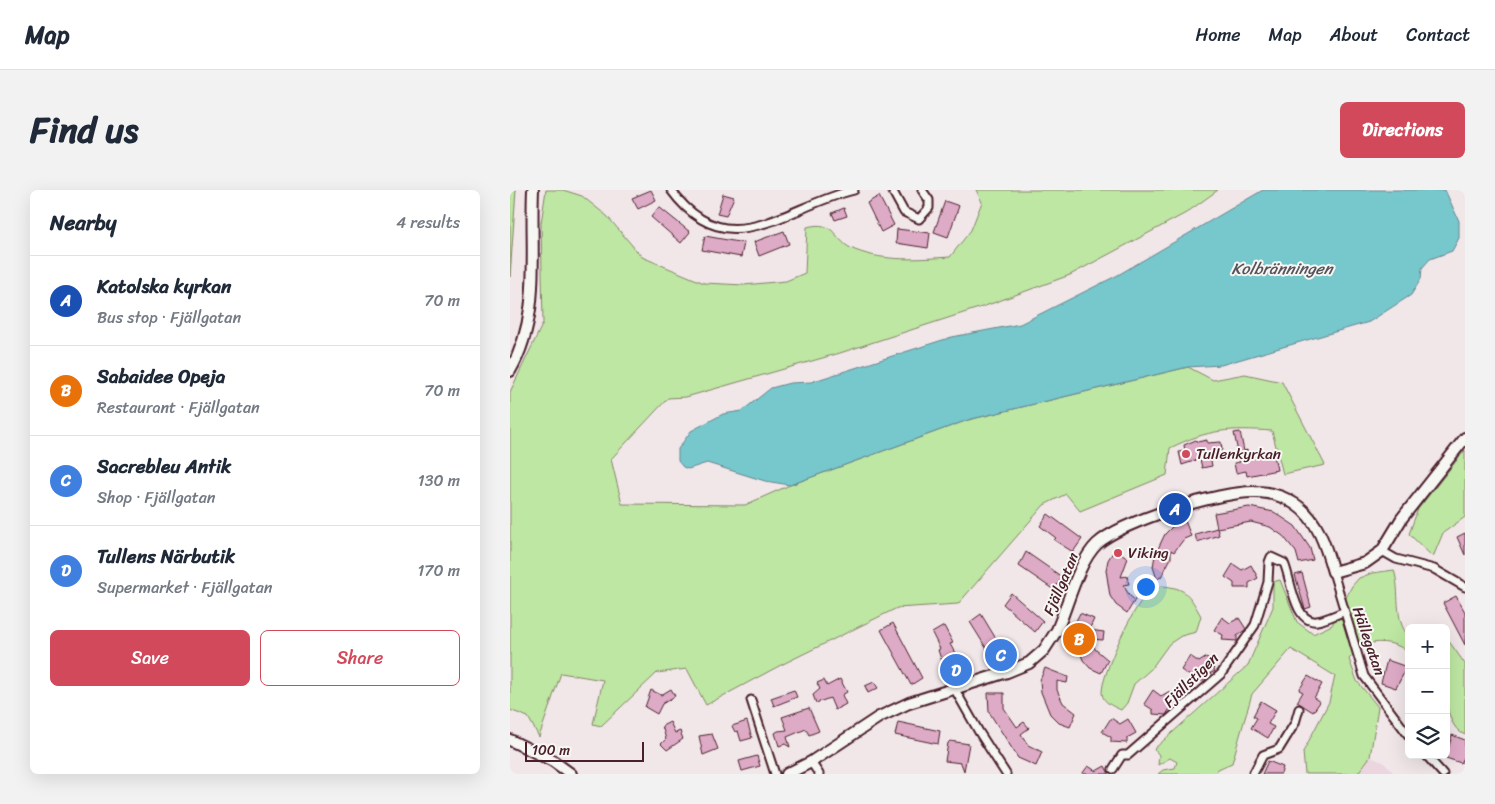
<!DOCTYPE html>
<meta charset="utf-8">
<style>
:root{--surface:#fff;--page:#f2f2f3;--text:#1f2937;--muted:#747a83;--line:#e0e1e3;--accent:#d1495b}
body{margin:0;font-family:Sriracha,sans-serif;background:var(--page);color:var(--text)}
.controls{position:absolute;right:15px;bottom:15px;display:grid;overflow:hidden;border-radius:8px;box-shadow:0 5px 20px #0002}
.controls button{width:45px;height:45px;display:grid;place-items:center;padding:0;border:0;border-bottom:1px solid var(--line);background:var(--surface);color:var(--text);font:25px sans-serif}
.scale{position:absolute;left:15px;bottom:12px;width:119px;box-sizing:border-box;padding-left:5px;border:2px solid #4a1f2b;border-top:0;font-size:14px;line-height:18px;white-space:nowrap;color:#4a1f2b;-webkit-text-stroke:4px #f6f6f2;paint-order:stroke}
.you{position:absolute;left:635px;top:396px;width:18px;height:18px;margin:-12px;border:4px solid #fff;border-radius:50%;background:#1a73e8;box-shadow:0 0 0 8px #1a73e833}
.badge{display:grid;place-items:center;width:32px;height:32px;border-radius:50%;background:var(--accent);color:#fff;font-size:16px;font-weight:700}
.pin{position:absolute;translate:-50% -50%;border:2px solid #fff;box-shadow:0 1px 5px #0006}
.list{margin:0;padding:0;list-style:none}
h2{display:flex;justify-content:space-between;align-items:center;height:65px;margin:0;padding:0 20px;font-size:21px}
h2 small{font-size:16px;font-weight:400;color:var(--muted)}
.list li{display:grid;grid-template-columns:32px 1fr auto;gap:15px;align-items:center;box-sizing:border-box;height:90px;padding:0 20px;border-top:1px solid var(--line)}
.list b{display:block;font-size:19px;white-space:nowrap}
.list p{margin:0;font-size:16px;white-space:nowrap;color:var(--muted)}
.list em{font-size:16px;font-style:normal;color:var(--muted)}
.actions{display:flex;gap:10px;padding:15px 20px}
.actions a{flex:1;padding:11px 0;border:1px solid var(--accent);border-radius:8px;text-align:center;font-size:18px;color:var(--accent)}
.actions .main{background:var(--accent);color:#fff}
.icon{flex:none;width:28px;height:28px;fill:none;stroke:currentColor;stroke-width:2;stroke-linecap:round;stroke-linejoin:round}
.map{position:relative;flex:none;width:955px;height:584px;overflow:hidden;border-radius:8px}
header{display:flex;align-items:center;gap:30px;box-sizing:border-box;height:70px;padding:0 25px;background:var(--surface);border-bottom:1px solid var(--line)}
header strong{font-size:24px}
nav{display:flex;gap:28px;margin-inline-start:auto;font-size:18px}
.intro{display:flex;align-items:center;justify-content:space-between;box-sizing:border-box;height:120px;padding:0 30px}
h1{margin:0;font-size:35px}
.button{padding:12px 22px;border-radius:8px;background:var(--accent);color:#fff;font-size:18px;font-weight:700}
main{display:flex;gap:30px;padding:0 30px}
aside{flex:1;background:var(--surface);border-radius:8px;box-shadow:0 5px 20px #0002}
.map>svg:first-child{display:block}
.built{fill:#ebd5df}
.green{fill:#bee7a3;stroke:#848367}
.water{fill:#76c8cd;stroke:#64848c}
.building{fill:#deabc7;stroke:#4a1f2b}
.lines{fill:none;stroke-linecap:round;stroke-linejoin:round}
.street-casing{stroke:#4a1f2b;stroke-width:11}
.secondary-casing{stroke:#4a1f2b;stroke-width:14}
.street{stroke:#f6f6f2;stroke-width:7}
.secondary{stroke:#f6f6f2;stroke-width:10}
.poi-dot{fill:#d1495b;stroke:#f6f6f2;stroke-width:2}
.labels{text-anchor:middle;stroke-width:4;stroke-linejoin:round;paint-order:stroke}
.poi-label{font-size:15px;fill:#4a1f2b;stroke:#f6f6f2;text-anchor:start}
.street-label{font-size:15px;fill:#4a1f2b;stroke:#f6f6f2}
.water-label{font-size:16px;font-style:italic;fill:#57525c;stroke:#f6f6f2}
</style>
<header>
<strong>Map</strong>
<nav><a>Home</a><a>Map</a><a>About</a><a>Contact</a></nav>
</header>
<div class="intro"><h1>Find us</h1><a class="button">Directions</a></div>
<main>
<aside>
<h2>Nearby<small>4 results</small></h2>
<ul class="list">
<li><span class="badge" style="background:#1a4fb4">A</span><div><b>Katolska kyrkan</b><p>Bus stop · Fjällgatan</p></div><em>70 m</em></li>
<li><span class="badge" style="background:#e8710a">B</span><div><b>Sabaidee Opeja</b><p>Restaurant · Fjällgatan</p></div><em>70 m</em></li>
<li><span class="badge" style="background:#3f7fe0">C</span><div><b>Sacrebleu Antik</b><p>Shop · Fjällgatan</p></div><em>130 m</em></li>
<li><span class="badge" style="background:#3f7fe0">D</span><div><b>Tullens Närbutik</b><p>Supermarket · Fjällgatan</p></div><em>170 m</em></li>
</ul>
<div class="actions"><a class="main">Save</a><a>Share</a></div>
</aside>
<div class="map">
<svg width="955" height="584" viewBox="0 0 955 584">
<rect width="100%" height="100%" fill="#f1e7e9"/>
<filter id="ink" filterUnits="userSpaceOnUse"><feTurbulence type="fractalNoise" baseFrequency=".02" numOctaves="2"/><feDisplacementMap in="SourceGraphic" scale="10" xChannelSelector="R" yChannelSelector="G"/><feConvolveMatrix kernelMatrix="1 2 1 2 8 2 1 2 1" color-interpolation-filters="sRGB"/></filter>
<g filter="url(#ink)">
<path class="built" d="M860,567L873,572L885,584H847Z"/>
<path class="green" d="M0,0H6L0,87Z
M36,0H53L72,6L97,26L132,67L194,93L234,95L276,91L295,83L297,37C327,29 323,52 345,60C376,72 408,69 440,67L461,40L472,12L466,0H708L676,23L560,85L475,116L330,163L176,207L158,208L101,269L112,314L235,315L280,295L458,230L678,177L703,190L735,184L772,192L815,275L773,284L762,241C720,238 699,239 660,258L657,285L570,321L556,304L534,315L448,414L387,418L269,476L196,515L177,479L147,483L91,536L83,534L93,490L51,483L29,547L18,527L0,520V202L33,133L31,33Z
M955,260V327L933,343L923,367L899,344L908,319Z
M884,380C891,401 883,429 899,447V464C891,453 870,450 858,454C852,455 844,464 839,469L847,491L868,517L860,567L847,584H795L793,562L819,512L825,486L781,459L742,504L722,573L708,579L705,584H648L653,580L665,578L667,572L660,568L648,575L649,565L644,559L738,475L763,417V392L770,390L787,432L803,444L822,435L842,396L849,388L862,383Z
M652,396C677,398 679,405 691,426L686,442L671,446L659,454L641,479L624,494L617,513L611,520C603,516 593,513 592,503C591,485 626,409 641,400C644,398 649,397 652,396Z
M936,447L955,474V545C928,534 936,471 936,447Z"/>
<path class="water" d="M753,0H935L949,31V48L942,61L920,69L912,78L911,89L901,105L859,132L711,175L678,177L458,230L280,295L255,291L197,273L178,279L173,277L168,271V259L181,241L213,224L232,221L261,198L280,193L301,192L442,147L510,134L608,85Z"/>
<path class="building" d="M141,0L146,10L128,19L122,8Z
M213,4L224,7L216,26L207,24Z
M369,6L384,35L371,42L357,13Z
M435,11L449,16L438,47L424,42Z
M149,17L180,42L171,53L141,27Z
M334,18L337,26L325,30L322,23Z
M387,39L420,43L418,58L386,53Z
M274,41L279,54L249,66L244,52Z
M195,46L234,53L231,67L192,60Z
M730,242L734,261L737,260L738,265L763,260L767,280L737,286L736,281L726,283L724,273L730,272L724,243Z
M686,250L687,252L697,250V253L711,252L712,260L700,265L702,276L692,278L690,269L672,275L669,262L675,261L674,255Z
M739,317L764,322L785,336L800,358L803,370L789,373L786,362L773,346L760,337L741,332L707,338L709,345L687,352L685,344L707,338L704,323Z
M538,324L572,349L563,362L544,350L546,348L530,336Z
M675,331L681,346L674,349L664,362L661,360V368L651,387L647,389L643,377L645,365L655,344L664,335Z
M955,343V365L947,347Z
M605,359L618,368L611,387L617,386L619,394L613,395L620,406L625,410L617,423L606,415L600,406L596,380L598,370Z
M516,362L552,387L544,400L509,376Z
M723,374L732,380L741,375L748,388L739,393V398H724V393L715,387Z
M792,383L801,417L795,419L785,385Z
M501,403L533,431L525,442L493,414Z
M946,406L955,422V455L933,413Z
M570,423L584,429L579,440L594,442L593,450L581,449L585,459L598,470L591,483L580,478L573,470L564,445V435Z
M471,424L494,462L483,469L460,432Z
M712,427L720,433L729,428L736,439L727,446V451L712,450L713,445L704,440Z
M383,433L412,488L401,495L371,440Z
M434,436L443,453L440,454L452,476L440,483L431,469L428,460L430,459L422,443Z
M680,466L689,472L697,467L705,481L696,486L695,491L680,490V486L671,480Z
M877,470L897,477L886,498L871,493Z
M535,478L558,487L557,493L547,491V500L553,513L566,523L560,537L549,533L540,524L531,502L530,490Z
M798,486L812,494L804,508L810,512L803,522L787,512L793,502L789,500Z
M330,489L337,502L332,505L336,514L325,520L320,508L306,513L303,505L310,499L307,493L314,490L317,496Z
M364,492L368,498L358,503L355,496Z
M161,499L165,506L152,514L147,524L135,517L141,500L151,505Z
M284,500L287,507L264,516L261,508Z
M643,500L651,506L660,501L668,515L659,520L656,525L643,524V520L634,514Z
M478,503H494V518L507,537L514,532L519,538L511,544L518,555L532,562L526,576L508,568L479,522Z
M751,511L766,520L758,534L764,537L758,548L741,538L747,528L743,526Z
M299,518L309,541L299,545L296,539L277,547L280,557L275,554L269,556L265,543L268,541L277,540L272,527Z
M601,528L610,534L618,529L626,543L617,548V553L601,552V547L592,542Z
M237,531L242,548L231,551L228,541L225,542L222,536Z
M160,532L165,543L170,541L173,549L157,560L151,554L156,549L152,536Z
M388,532L430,541L428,554L385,545Z
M202,544L208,559L193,565L189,546Z
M942,545L955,550V566L951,573L936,568Z
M440,551L459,554L454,581L451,573L435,571L438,553Z
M247,566L250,576L232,581L229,571Z
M758,571L773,577L771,584H752Z
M578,576L586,581L595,576L599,584H572Z"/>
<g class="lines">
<g class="street-casing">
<path id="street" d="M161,0C218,78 275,16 344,0
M382,0L394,22L409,29L419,18V10L412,0
M872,361L886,369L924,379L955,397
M823,382L854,486L899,546
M444,498L469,542L496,584
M241,510L265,584
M916,565L933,584
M301,572L309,584
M603,579L612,565H618L711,484L745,435L758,392L759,372L761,367L774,373C781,388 784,434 807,431C815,430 825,425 833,422
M743,584L753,565L769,559L785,533L789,519"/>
</g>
<g class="secondary-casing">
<path id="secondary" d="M0,181C32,125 20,61 23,0
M0,550L43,571L61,584
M277,584L301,572L369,527L399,513L497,482L519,473L534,460L547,440C558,415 568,372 587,354C612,331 711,301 745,302C759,302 773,306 785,314C808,329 816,357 823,382L855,373L872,361L892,328L955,248"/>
</g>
<use href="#street" class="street"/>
<use href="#secondary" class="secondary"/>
</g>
</g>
<g class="poi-dot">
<circle cx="676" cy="264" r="5"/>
<circle cx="608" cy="363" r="5"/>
</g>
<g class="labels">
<g class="poi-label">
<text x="686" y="269">Tullenkyrkan</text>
<text x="618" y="368">Viking</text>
</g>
<g class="street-label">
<text transform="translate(551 394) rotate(-67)" y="5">Fjällgatan</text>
<text transform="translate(859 451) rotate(71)" y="5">Hällegatan</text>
<text transform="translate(681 490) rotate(-45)" y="5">Fjällstigen</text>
</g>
<g class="water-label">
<text x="772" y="84">Kolbränningen</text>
</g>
</g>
</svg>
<div class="controls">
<button>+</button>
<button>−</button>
<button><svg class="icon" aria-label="layers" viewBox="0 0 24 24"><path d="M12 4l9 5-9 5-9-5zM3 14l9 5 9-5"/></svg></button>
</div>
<div class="scale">100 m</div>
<div class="you"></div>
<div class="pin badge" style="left:665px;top:319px;background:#1a4fb4">A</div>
<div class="pin badge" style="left:569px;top:449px;background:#e8710a">B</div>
<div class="pin badge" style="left:491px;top:465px;background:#3f7fe0">C</div>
<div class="pin badge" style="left:446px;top:480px;background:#3f7fe0">D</div>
</div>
</main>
